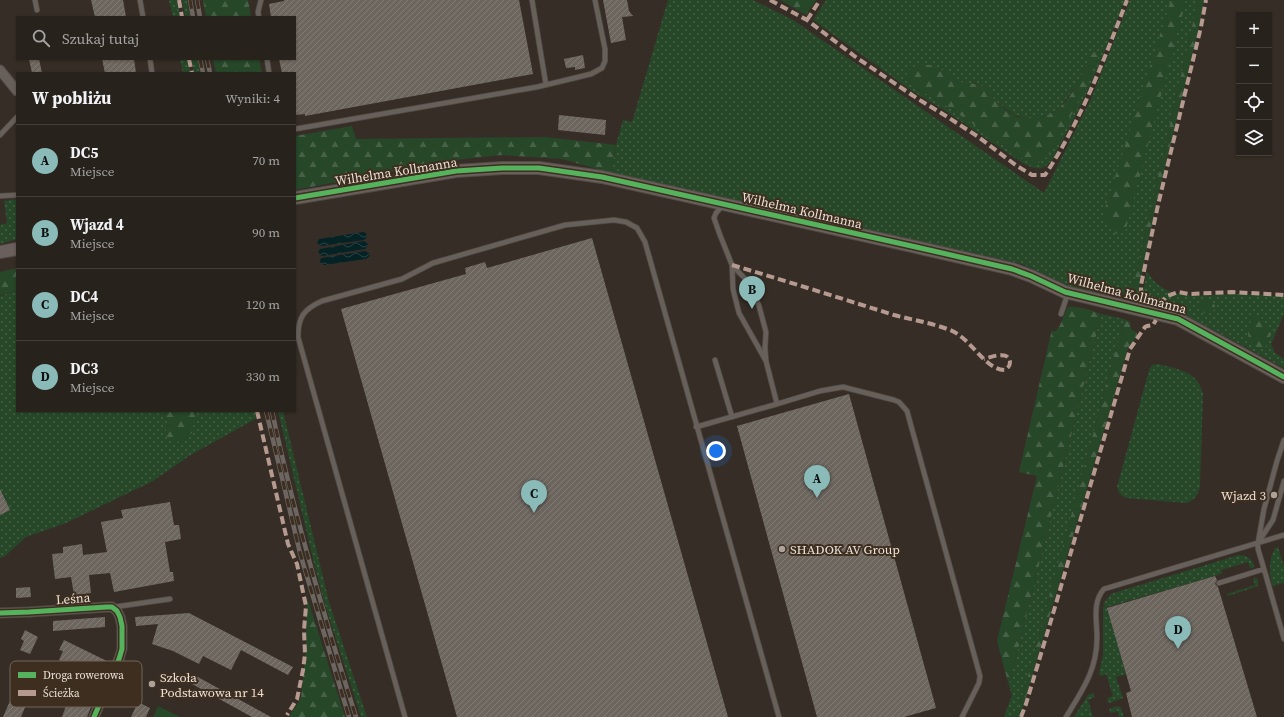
<!DOCTYPE html>
<html lang="pl">
<meta charset="utf-8">
<style>
:root{--surface:#28221c;--page:#302a25;--text:#f1f3f6;--muted:#a5a4a3;--line:#443f3b;--accent:#8bbbb9}
body{margin:0;font-family:"Source Serif 4",serif;background:var(--page);color:var(--text)}
.controls{position:absolute;right:12px;top:12px;display:grid;overflow:hidden;border-radius:0px;box-shadow:0 1px 3px #0004}
.controls button{width:36px;height:36px;display:grid;place-items:center;padding:0;border:0;border-bottom:1px solid var(--line);background:var(--surface);color:var(--text);font:20px sans-serif}
.you{position:absolute;left:716px;top:451px;width:14px;height:14px;margin:-10px;border:3px solid #fff;border-radius:50%;background:#1a73e8;box-shadow:0 0 0 6px #1a73e833}
.badge{display:grid;place-items:center;width:26px;height:26px;border-radius:50%;background:var(--accent);color:#111;font-size:13px;font-weight:700}
.pin{position:absolute;translate:-50% -33px;filter:drop-shadow(0 1px 2px #0008)}
.pin::after{content:'';position:absolute;top:21px;width:14px;height:12px;background:inherit;clip-path:polygon(0 0,100% 0,50% 100%)}
.list{margin:0;padding:0;list-style:none}
h2{display:flex;justify-content:space-between;align-items:center;height:52px;margin:0;padding:0 16px;font-size:17px}
h2 small{font-size:13px;font-weight:400;color:var(--muted)}
.list li{display:grid;grid-template-columns:26px 1fr auto;gap:12px;align-items:center;box-sizing:border-box;height:72px;padding:0 16px;border-top:1px solid var(--line)}
.list b{display:block;font-size:15px;white-space:nowrap}
.list p{margin:0;font-size:13px;white-space:nowrap;color:var(--muted)}
.list em{font-size:13px;font-style:normal;color:var(--muted)}
.icon{flex:none;width:22px;height:22px;fill:none;stroke:currentColor;stroke-width:2;stroke-linecap:round;stroke-linejoin:round}
.map{position:relative;flex:none;width:1284px;height:717px;overflow:hidden}
.search{position:absolute;background:var(--surface);box-shadow:0 1px 3px #0004;left:16px;top:16px;width:280px;height:44px;display:flex;align-items:center;gap:10px;box-sizing:border-box;padding:0 14px;border-radius:0px;color:var(--muted);font-size:15px}
.panel{position:absolute;background:var(--surface);box-shadow:0 1px 3px #0004;left:16px;top:72px;width:280px;height:340px;border-radius:0px}
.map>svg:first-child{display:block}
.grass{fill:url(#grass-dots);fill-rule:evenodd}
.forest{fill:url(#forest-firs)}
.park{fill:#274729}
.water{fill:url(#water-waves)}
.building{fill:url(#building-hatch)}
.lines{fill:none;stroke-linecap:round;stroke-linejoin:round}
.lane-casing{stroke:#524b44;stroke-width:6}
.street-casing{stroke:#524b44;stroke-width:11}
.secondary-casing{stroke:#524b44;stroke-width:14}
.lane{stroke:#67605a;stroke-width:4.5}
.street{stroke:#67605a;stroke-width:9}
.secondary{stroke:#69605d;stroke-width:12}
.rail-casing{stroke:#6c6560;stroke-width:4.5}
.rail{stroke:#3d2e1f;stroke-width:3;stroke-dasharray:9;stroke-linecap:butt}
.quiet{stroke:#b69a8f;stroke-width:4;stroke-dasharray:8 4;stroke-linecap:butt}
.cycleway-casing{stroke:#3d2e1f;stroke-width:8}
.cycleway{stroke:#56b35d;stroke-width:5}
.poi-dot{fill:#aca29a;stroke:#3d2e1f;stroke-width:1.5}
.labels{text-anchor:middle;stroke-width:4;stroke-linejoin:round;paint-order:stroke}
.street-label{font-size:13px;fill:#ebe1d8;stroke:#3d2e1f}
.poi-label{font-size:13px;fill:#ebe1d8;stroke:#3d2e1f;text-anchor:start}
.key{fill:#3d2e1f;stroke:#716456;stroke-width:1}
.key-label{font-size:11px;fill:#ebe1d8}
</style>
<div class="map">
<svg width="1284" height="717" viewBox="0 0 1284 717">
<defs>
<pattern id="grass-dots" width="8" height="8" patternUnits="userSpaceOnUse"><rect width="8" height="8" fill="#274729"/><path d="M2 2h.1M6 6h.1" fill="none" stroke="#466147" stroke-width="1.8" stroke-linecap="round"/></pattern>
<pattern id="forest-firs" width="22" height="20" patternUnits="userSpaceOnUse"><rect width="22" height="20" fill="#274729"/><path d="M5 1l3.5 6h-7zM16 11l3.5 6h-7z" fill="#466147"/></pattern>
<pattern id="water-waves" width="16" height="10" patternUnits="userSpaceOnUse"><rect width="16" height="10" fill="#052225"/><path d="M0 5q4-4 8 0t8 0" fill="none" stroke="#2a4244"/></pattern>
<pattern id="building-hatch" width="6" height="6" patternUnits="userSpaceOnUse"><rect width="6" height="6" fill="#6d665f"/><path d="M-1 1l2-2M0 6l6-6M5 7l2-2" fill="none" stroke="#827c75"/></pattern>
</defs>
<rect width="100%" height="100%" fill="#362e26"/>
<path class="grass" d="M169,0H177L180,17H173Z
M182,0H187L190,17H185Z
M668,0H753L793,20L1044,193L1091,99L1130,0H1198L1131,296L1109,291L1106,294L1071,287L1022,264L611,173L616,145L623,120L632,122Z
M826,0H1125C1106,49 1087,97 1061,143C1057,150 1052,164 1044,167C1037,171 1030,166 1024,164L944,110L912,91L813,20ZM1094,52L1098,58C1083,92 1066,125 1048,156L1025,160L947,106L913,86L939,68L954,80L964,83H975L984,87L998,103L1014,115L1024,118H1038L1049,115L1060,107L1077,85L1091,54Z
M180,59H188L190,73H183Z
M191,59H197L200,73H194Z
M17,199V239L0,244V225L7,223L4,201Z
M1147,271C1165,303 1201,295 1231,294C1249,294 1267,295 1284,297V314L1271,344L1275,353L1284,359V368L1178,311L1161,306L1159,298L1146,294L1143,291Z
M17,290V411H163L167,421L166,436L196,414L194,411H255L257,418L189,456L153,481L66,523L26,537L4,557L0,558V296Z
M1097,313L1124,319L1025,687L1015,717H1004L1012,695L1009,686L1101,315Z
M1158,364C1177,369 1198,371 1203,394L1200,486C1198,495 1195,500 1186,503L1127,498C1120,496 1119,493 1117,487L1149,370L1152,365Z
M278,411H283L329,602L367,717H361L325,605L314,563Z
M1278,547L1284,567V583L1272,586C1270,573 1268,560 1275,548Z
M1239,555C1246,555 1251,558 1254,565L1253,568H1250L1248,562L1221,570L1222,573L1215,576L1107,607L1126,674L1116,677L1123,698L1109,703L1107,702L1108,698L1113,696L1106,674L1101,676L1099,674L1103,655V606L1106,607L1103,604L1111,594L1117,592Z
M1253,578H1256L1258,580V586L1228,596L1227,594L1255,585Z
M1093,693L1095,697L1088,700L1093,717H1074L1088,695Z
M1117,706L1121,708L1124,717H1119L1118,711L1111,713L1109,709Z"/>
<path class="forest" d="M203,0H248L251,17H206Z
M780,0H816L806,15Z
M1171,0H1186L1125,232C1116,237 1113,232 1109,225C1108,221 1105,219 1103,215Z
M1198,0H1204L1199,27L1156,204L1139,288C1140,300 1150,297 1157,303L1156,305L1132,300L1131,296Z
M1094,52L1098,53V58C1091,76 1055,154 1042,161C1036,165 1031,162 1025,160L947,106L913,86L907,80L906,76C910,62 930,63 940,69C946,72 951,79 958,81C966,84 976,82 984,87C989,90 991,94 994,99C1000,105 1007,112 1015,116C1021,119 1027,118 1033,118C1066,118 1080,79 1091,54Z
M213,59H259L262,73H216Z
M352,126L356,139L545,137L616,145L611,173L562,159L502,155L446,161L295,190V136Z
M17,268V290L0,295V272Z
M1206,299L1212,301L1215,306L1214,310L1209,314L1202,312L1197,306L1198,303Z
M1068,307C1077,306 1093,310 1101,315L1009,686L997,641L1037,476L1019,472L1053,325L1052,331H1056L1060,325Z
M1258,315L1261,317L1271,334L1268,344L1264,348C1245,348 1246,331 1252,318Z
M1124,319L1130,322L1131,329L1137,333V336L1128,348L1024,704L1019,717H1015L1025,687Z
M163,411H194L196,414L192,433L176,443L166,436L167,421Z
M307,597L345,717H289L301,698L306,649Z"/>
<path class="park" d="M158,706L180,717H153Z"/>
<path class="water" d="M363,232L366,233L367,237L364,240L321,246L317,243L319,239Z
M364,241L368,244V246L365,249L322,256L318,252L320,249Z
M365,251L369,253L370,256L366,259L324,265L320,262L321,258Z"/>
<path class="building" d="M91,0H123L126,17H95Z
M284,0H519L533,74L305,116V114L295,115V73H282L279,59H295V17H271L269,4L284,1Z
M603,0H627L629,11L633,16L622,17L626,40L611,43Z
M583,55L585,68L575,70V67L566,68L564,59Z
M29,59H39L42,73H32Z
M102,59H134L136,73H105Z
M559,115L606,120L605,135L558,130Z
M592,238L728,717H457L341,309L466,274L465,268L485,262L487,268Z
M849,394L936,708L904,717H817L737,426Z
M0,489L10,510L0,515Z
M170,502L174,525H179L181,539L165,542L170,572H173L174,581L114,592L110,573L89,575L91,593L74,595L71,577L55,579L52,554L63,553V547L82,544L83,555L107,552L101,522L123,518L121,510Z
M1215,576L1217,580L1215,584L1218,587L1257,717H1132L1126,693L1131,691L1107,608Z
M30,587L31,597L16,598V588Z
M189,613L293,667L288,675L241,650L231,670L203,656L199,664L173,651L152,644L158,624L136,626L135,617Z
M105,617V627L53,631V621Z
M25,630L38,637L30,654L20,650L24,641L21,639Z
M64,640L111,663L103,680L59,660L63,651L59,650Z
M29,671L39,674L21,717H3L13,694L18,697Z
M196,676L271,717H252L192,684Z
M77,686L96,694L87,717H62L73,687L76,688Z
M138,702L150,708L146,717H131Z"/>
<g class="lines">
<g class="lane-casing">
<path id="lane" d="M35,0L37,10
M140,0L143,17
M532,0L546,85
M259,17L258,12L261,0
M150,59L152,73
M267,59L269,73
M295,129L537,87L591,74L602,68L605,61V49L595,0
M0,135L17,117
M0,196L17,195
M732,265L750,284L759,306L766,332L765,347L766,360
M1061,314L1068,293
M715,360L732,417
M777,404L820,391L843,387L894,400L899,402L907,411L980,676L979,683L962,717
M696,427L777,404L766,361L739,313L733,289L732,265L720,235L714,218L716,213L723,205
M1284,440L1277,461L1264,509L1258,543V549L1264,569L1284,639
M1259,541L1273,520L1284,481
M1219,583L1264,569
M114,607L170,599
M405,717L298,337C298,317 304,309 322,301L402,279L433,263L565,225L614,220L626,222L637,228L645,242L779,717
M1066,717C1082,691 1097,670 1097,638C1097,621 1092,602 1104,589L1284,535"/>
</g>
<g class="street-casing">
<path id="street" d="M0,70L17,91
M0,613L29,612L107,607H112L117,611L120,617L122,626V649L119,659L94,717"/>
</g>
<g class="secondary-casing">
<path id="secondary" d="M295,198L456,171L502,168H539L602,177L916,247L1012,269L1031,276L1065,292L1178,319L1284,377
M0,252L17,249"/>
</g>
<use href="#lane" class="lane"/>
<use href="#street" class="street"/>
<use href="#secondary" class="secondary"/>
<g class="rail-casing">
<path id="rail" d="M190,0L193,17
M197,0L200,17
M200,59L203,73
M207,59L210,73
M266,411L300,553L349,717
M272,411C294,515 324,616 356,717"/>
</g>
<use href="#rail" class="rail"/>
<path class="quiet" d="M179,0L182,17
M770,0L807,20L857,58L918,99L946,116L977,136L1017,166L1032,175H1045C1081,121 1104,60 1127,0
M807,20L820,0
M189,59L192,73
M732,265C786,281 840,298 894,315C913,320 932,323 950,330C971,338 985,370 1005,370C1008,368 1010,366 1010,362C1009,350 991,357 984,359
M1160,304L1167,296L1178,292L1189,294L1232,292L1284,295
M1159,307L1160,301L1144,296L1141,290V285L1158,205L1201,27L1206,0
M257,411L288,544L297,564L306,606L304,630L305,654L303,670L297,699L287,715
M1021,717L1026,704L1055,607L1130,349L1145,327L1147,326L1153,325L1156,320"/>
<g class="cycleway-casing">
<path id="cycleway" d="M295,198L456,171L502,168H539L602,177L916,247L1012,269L1031,276L1065,292L1178,319L1284,377
M0,613L29,612L107,607H112L117,611L120,617L122,626V649L119,659L94,717"/>
</g>
<use href="#cycleway" class="cycleway"/>
</g>
<g class="poi-dot">
<circle cx="1274" cy="495" r="4"/>
<circle cx="782" cy="549" r="4"/>
<circle cx="152" cy="684" r="4"/>
</g>
<g class="labels">
<g class="street-label">
<text transform="translate(396 171) rotate(-9)" y="5">Wilhelma Kollmanna</text>
<text transform="translate(802 210) rotate(13)" y="5">Wilhelma Kollmanna</text>
<text transform="translate(1127 293) rotate(15)" y="5">Wilhelma Kollmanna</text>
<text transform="translate(73 598) rotate(-4)" y="5">Leśna</text>
</g>
<g class="poi-label">
<text x="1266" y="500" text-anchor="end">Wjazd 3</text>
<text x="790" y="554">SHADOK AV Group</text>
<text x="160" y="682">Szkoła<tspan x="160" dy="15">Podstawowa nr 14</tspan></text>
</g>
</g>
<rect x="10" y="661" width="132" height="46" rx="6" class="key"/>
<rect x="18" y="672" width="18" height="6" fill="#56b35d"/>
<rect x="18" y="690" width="18" height="6" fill="#b69a8f"/>
<g class="key-label">
<text x="43" y="679">Droga rowerowa</text>
<text x="43" y="697">Ścieżka</text>
</g>
</svg>
<div class="controls">
<button>+</button>
<button>−</button>
<button><svg class="icon" aria-label="locate" viewBox="0 0 24 24"><circle cx="12" cy="12" r="6"/><path d="M12 2v4M12 18v4M2 12h4M18 12h4"/></svg></button>
<button><svg class="icon" aria-label="layers" viewBox="0 0 24 24"><path d="M12 4l9 5-9 5-9-5zM3 14l9 5 9-5"/></svg></button>
</div>
<div class="you"></div>
<div class="pin badge" style="left:817px;top:498px">A</div>
<div class="pin badge" style="left:752px;top:309px">B</div>
<div class="pin badge" style="left:534px;top:513px">C</div>
<div class="pin badge" style="left:1178px;top:649px">D</div>
<div class="search"><svg class="icon" aria-label="search" viewBox="0 0 24 24"><circle cx="10" cy="10" r="6"/><path d="M15 15l6 6"/></svg>Szukaj tutaj</div>
<section class="panel">
<h2>W pobliżu<small>Wyniki: 4</small></h2>
<ul class="list">
<li><span class="badge">A</span><div><b>DC5</b><p>Miejsce</p></div><em>70 m</em></li>
<li><span class="badge">B</span><div><b>Wjazd 4</b><p>Miejsce</p></div><em>90 m</em></li>
<li><span class="badge">C</span><div><b>DC4</b><p>Miejsce</p></div><em>120 m</em></li>
<li><span class="badge">D</span><div><b>DC3</b><p>Miejsce</p></div><em>330 m</em></li>
</ul>
</section>
</div>
